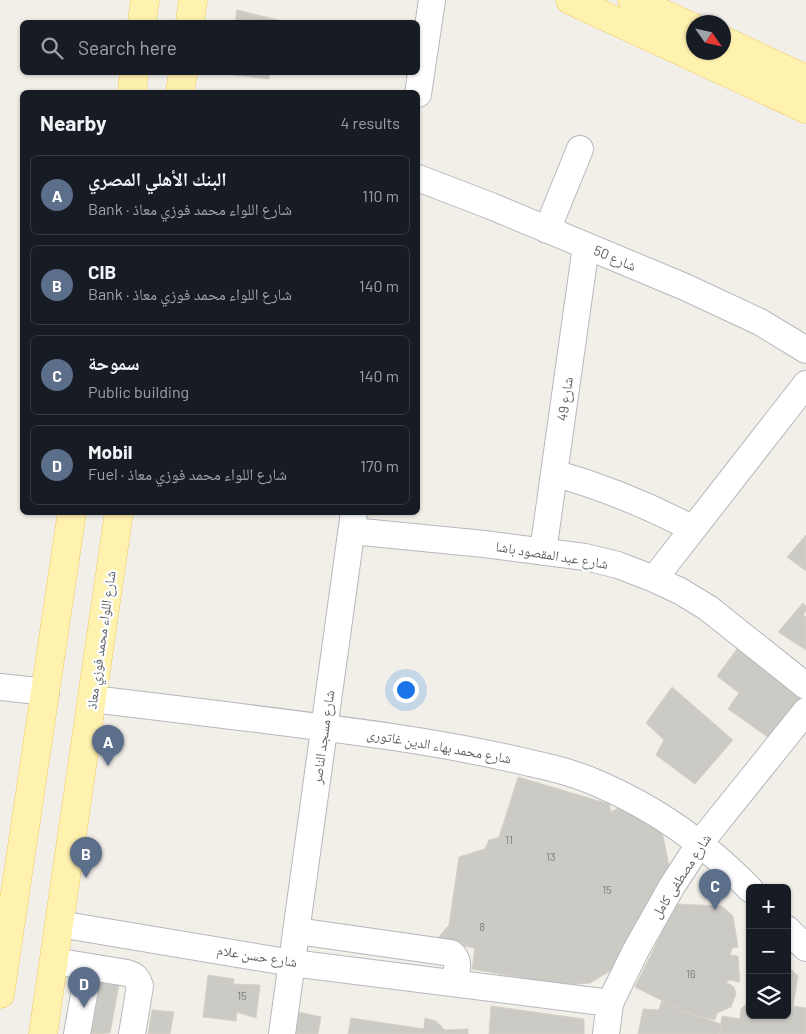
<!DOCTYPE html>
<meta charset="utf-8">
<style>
:root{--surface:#171b24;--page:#20242c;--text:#f1f3f6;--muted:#9ea1a6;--line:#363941;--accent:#ea4335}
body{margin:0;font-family:Barlow,"Noto Naskh Arabic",sans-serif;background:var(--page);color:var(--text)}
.controls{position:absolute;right:15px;bottom:15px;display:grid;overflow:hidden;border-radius:8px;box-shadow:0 1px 4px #0004}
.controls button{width:45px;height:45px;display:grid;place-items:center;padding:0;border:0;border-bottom:1px solid var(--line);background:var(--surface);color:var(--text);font:25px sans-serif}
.compass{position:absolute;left:686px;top:15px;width:45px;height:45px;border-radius:50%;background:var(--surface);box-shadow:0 1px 4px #0004;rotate:124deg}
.you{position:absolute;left:405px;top:689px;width:18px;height:18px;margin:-12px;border:4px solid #fff;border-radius:50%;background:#1a73e8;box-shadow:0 0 0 8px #1a73e833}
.badge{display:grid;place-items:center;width:32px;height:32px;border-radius:50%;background:var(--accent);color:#fff;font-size:16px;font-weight:700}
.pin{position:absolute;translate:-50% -41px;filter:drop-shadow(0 1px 2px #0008)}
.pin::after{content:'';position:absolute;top:26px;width:18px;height:15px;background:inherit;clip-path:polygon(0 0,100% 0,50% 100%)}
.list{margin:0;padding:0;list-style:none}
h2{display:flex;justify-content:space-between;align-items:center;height:65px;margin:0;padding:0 20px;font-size:21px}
h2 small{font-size:16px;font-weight:400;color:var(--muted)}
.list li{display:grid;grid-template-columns:32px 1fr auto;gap:15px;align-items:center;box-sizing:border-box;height:80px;margin:0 10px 10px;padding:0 10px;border:1px solid var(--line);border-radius:8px}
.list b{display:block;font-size:19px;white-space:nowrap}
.list p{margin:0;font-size:16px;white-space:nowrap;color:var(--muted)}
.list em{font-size:16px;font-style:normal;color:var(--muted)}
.icon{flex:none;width:28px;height:28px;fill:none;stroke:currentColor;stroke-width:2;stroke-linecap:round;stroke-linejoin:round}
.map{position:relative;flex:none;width:806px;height:1034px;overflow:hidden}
.search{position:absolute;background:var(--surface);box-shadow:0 1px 4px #0004;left:20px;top:20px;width:400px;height:55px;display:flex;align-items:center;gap:12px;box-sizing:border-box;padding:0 18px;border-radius:8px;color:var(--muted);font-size:19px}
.panel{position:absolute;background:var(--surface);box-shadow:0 1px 4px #0004;left:20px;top:90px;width:400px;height:425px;border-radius:8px}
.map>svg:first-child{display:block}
.building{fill:#cccac5;stroke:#d6d1c6}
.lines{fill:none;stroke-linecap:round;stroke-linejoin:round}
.minor-casing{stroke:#b5b8bc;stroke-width:28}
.major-casing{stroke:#f2c960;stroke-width:29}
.minor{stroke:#fff;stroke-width:26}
.major{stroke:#fff2af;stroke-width:28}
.labels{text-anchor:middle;stroke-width:4.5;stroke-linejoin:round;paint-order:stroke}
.number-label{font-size:11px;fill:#7a7d7f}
.street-label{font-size:14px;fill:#5f6368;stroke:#fff}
</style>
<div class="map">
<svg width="806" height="1034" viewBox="0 0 806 1034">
<rect width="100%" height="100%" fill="#f1efe8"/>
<path class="building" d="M237,10L278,20L277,22H235Z
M226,72H270L269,79L226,74Z
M806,535V571L787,557Z
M803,603L806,606V611L803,615L806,617V650L778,632Z
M743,641L806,694L769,738L728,709L739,693L717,676Z
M672,687L733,740L695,784L656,755L664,740L646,723Z
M518,777L609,804L611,812L620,807L661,826L671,876L631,951L622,947L620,950L629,954L625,962L590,983L553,986L549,983L472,969L475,948L435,941L449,925L459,857L485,849L489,840L499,837Z
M676,904L722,906L733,916L738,947L732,948L730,955L738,956L740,982L729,980L726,982L734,987L736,994L731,1007L717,1013L715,1020L687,1013L635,987Z
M790,968L798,976L793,1006L806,1008V1034H719L722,1016L740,1019L741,1009L750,1000V1015H787V971Z
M208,975L234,979L233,984L260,985L256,1018L237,1012L236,1021L203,1017Z
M101,982L119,985L110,1033L91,1034Z
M662,1000L678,1009L721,1024L720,1034H638L643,1009L659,1010Z
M491,1006L584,1019V1034H489Z
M152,1010L174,1012L170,1034H148Z
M294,1011L321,1017L318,1034H291Z
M351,1018L424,1029L425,1018L436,1021L445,1030L468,1029V1034H348Z"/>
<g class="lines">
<g class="minor-casing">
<path id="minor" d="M418,94L432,0
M418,178L491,206L685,287L760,322L806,350
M547,230L580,149
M554,473C603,487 648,505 693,529
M352,531L484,544L585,557L618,565L654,579L680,591L708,608L806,686
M543,552L586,246
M654,579L806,384
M0,687L46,692
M92,699C193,711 293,723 393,737C439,744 485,752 530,763C554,768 577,774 599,784C657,809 706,844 750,889
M59,924L292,963L610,1003
M787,929L806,948
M297,931L451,953C461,961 456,972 455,983
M54,961L127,973C135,975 137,978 140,986L132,1034
M77,1034L89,967
M282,1034L354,512
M606,1034L610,1003L636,950L672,886L700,843L806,711"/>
</g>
<g class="major-casing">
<path id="major" d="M570,0L806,109
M632,0L694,28
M142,22L145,0
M190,22L193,0
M724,41L806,79
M132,92L134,72
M180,92L183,72
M0,994L72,512
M43,1034L119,512"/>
</g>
<use href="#minor" class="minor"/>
<use href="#major" class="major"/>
</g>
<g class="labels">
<g class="number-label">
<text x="509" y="844">11</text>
<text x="551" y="861">13</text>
<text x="607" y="894">15</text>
<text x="482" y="931">8</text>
<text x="691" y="978">16</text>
<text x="242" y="1000">15</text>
</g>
<g class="street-label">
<text transform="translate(615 258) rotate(23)" y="5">شارع 50</text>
<text transform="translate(565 399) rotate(-82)" y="5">شارع 49</text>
<text transform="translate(552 555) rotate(9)" y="5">شارع عبد المقصود باشا</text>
<text transform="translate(101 640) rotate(-82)" y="5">شارع اللواء محمد فوزي معاذ</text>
<text transform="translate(323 737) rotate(-82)" y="5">شارع مسجد الناصر</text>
<text transform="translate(439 746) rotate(10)" y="5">شارع محمد بهاء الدين غاتورى</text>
<text transform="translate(681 876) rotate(-57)" y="5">شارع مصطفى كامل</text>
<text transform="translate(257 956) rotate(9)" y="5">شارع حسن علام</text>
</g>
</g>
</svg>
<div class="controls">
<button>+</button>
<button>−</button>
<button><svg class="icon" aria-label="layers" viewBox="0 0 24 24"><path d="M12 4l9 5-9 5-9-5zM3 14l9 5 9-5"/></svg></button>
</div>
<svg class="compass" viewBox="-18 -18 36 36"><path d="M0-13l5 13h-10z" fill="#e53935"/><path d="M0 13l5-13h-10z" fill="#9ea1a6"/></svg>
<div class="you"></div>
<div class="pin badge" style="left:108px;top:766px;background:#5c6f8a">A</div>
<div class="pin badge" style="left:86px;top:878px;background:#5c6f8a">B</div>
<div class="pin badge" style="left:715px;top:910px;background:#5c6f8a">C</div>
<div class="pin badge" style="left:84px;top:1008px;background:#5c6f8a">D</div>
<div class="search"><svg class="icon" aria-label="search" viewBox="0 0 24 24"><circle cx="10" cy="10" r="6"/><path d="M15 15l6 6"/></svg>Search here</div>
<section class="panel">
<h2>Nearby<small>4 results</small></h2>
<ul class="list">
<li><span class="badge" style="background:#5c6f8a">A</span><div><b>البنك الأهلي المصري</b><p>Bank · شارع اللواء محمد فوزي معاذ</p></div><em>110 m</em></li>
<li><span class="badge" style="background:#5c6f8a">B</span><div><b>CIB</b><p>Bank · شارع اللواء محمد فوزي معاذ</p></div><em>140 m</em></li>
<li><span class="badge" style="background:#5c6f8a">C</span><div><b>سموحة</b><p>Public building</p></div><em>140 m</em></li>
<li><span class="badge" style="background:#5c6f8a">D</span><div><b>Mobil</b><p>Fuel · شارع اللواء محمد فوزي معاذ</p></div><em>170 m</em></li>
</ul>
</section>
</div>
